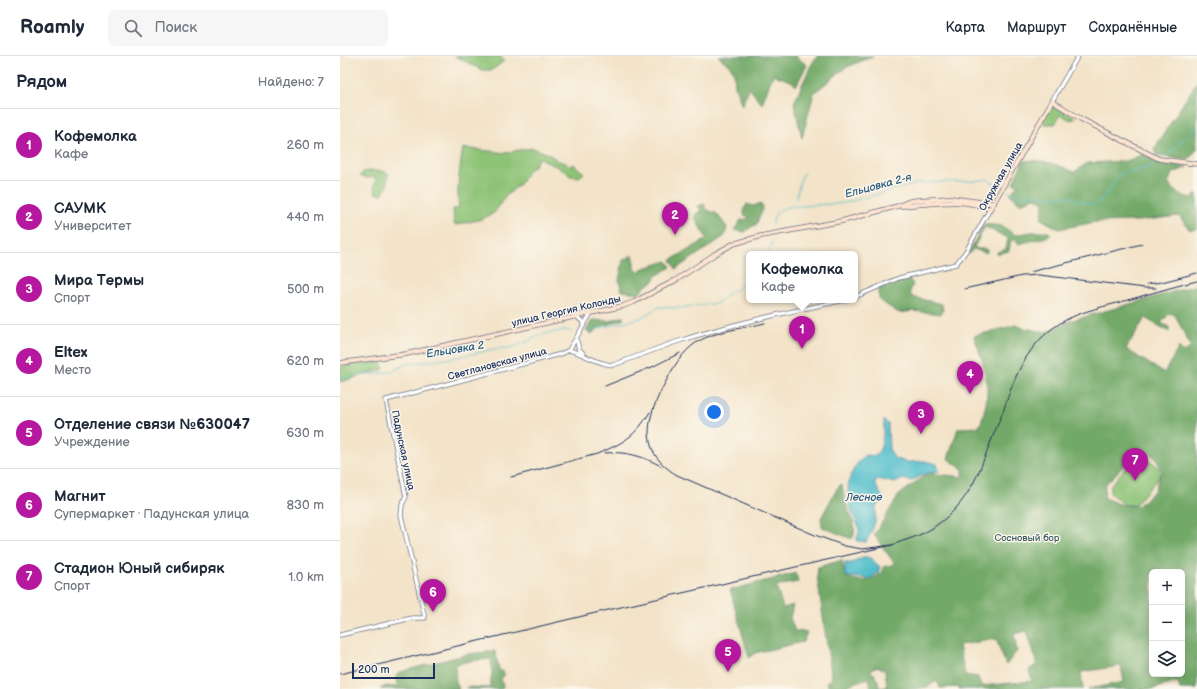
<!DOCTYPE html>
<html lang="ru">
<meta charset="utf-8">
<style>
:root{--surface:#fff;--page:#f6f6f7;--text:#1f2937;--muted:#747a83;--line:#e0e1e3;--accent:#b5179e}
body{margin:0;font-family:"Balsamiq Sans",sans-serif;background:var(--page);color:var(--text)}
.controls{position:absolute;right:12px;bottom:12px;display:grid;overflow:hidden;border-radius:6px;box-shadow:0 2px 10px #0003}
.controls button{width:36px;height:36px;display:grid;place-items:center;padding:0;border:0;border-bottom:1px solid var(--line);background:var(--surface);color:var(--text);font:20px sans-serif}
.scale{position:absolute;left:12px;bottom:10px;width:83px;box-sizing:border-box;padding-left:4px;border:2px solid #1b2f5e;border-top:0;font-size:11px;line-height:14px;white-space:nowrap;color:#1b2f5e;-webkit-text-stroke:3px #fbf7ec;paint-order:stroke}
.you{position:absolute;left:374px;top:356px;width:14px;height:14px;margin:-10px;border:3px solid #fff;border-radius:50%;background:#1a73e8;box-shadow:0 0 0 6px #1a73e833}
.badge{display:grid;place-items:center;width:26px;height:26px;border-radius:50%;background:var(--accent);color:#fff;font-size:13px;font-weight:700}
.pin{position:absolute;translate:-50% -33px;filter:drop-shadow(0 1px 2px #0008)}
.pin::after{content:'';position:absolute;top:21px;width:14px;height:12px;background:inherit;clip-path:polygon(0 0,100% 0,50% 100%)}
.popup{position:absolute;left:406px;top:195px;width:112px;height:52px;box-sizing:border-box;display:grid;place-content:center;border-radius:6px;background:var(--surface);filter:drop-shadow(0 1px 3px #0005);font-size:13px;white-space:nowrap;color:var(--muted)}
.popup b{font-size:15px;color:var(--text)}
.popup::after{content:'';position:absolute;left:50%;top:100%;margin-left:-8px;border:8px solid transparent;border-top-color:var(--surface)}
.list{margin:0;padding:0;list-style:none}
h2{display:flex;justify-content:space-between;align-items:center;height:52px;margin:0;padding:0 16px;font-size:17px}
h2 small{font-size:13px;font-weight:400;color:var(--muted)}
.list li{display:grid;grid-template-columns:26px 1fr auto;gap:12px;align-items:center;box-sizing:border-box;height:72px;padding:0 16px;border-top:1px solid var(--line)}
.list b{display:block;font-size:15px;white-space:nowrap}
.list p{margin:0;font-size:13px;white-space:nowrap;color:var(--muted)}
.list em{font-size:13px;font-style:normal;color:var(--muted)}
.icon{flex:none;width:22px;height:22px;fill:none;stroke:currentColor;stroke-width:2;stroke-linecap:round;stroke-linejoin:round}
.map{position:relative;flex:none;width:857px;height:633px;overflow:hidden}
header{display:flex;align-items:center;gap:24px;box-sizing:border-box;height:56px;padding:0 20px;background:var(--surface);border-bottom:1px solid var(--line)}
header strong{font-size:19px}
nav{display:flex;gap:22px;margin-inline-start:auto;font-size:14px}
.search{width:280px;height:36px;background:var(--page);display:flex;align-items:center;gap:10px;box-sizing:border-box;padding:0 14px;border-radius:6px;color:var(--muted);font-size:15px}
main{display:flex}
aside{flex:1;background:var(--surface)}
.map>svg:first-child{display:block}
.green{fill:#8dc376;stroke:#54796a}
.forest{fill:#72a967;stroke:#466c62;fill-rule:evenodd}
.water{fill:#51becb;stroke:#367694}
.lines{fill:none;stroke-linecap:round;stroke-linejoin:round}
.stream{stroke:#51becb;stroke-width:1}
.tertiary-casing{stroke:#676e83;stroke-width:5}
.secondary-casing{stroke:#676e83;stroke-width:5.5}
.tertiary{stroke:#fff;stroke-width:3.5}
.secondary{stroke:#fde4d1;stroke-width:4}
.rail{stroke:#1b2f5e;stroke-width:1}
.labels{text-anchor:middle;stroke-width:3;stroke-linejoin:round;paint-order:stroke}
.street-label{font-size:10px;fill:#1b2f5e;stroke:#fbf7ec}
.park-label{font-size:10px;fill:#3d5b65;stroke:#fbf7ec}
.water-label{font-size:11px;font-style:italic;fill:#2b5a7f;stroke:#fbf7ec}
</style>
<header>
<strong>Roamly</strong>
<div class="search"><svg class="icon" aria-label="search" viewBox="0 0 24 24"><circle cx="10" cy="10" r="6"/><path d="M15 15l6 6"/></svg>Поиск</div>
<nav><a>Карта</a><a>Маршрут</a><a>Сохранённые</a></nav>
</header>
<main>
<aside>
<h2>Рядом<small>Найдено: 7</small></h2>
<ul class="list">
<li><span class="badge">1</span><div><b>Кофемолка</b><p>Кафе</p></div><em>260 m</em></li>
<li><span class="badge">2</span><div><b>САУМК</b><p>Университет</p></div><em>440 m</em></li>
<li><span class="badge">3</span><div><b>Мира Термы</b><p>Спорт</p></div><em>500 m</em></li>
<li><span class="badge">4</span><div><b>Eltex</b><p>Место</p></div><em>620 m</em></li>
<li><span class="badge">5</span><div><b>Отделение связи №630047</b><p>Учреждение</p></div><em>630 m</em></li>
<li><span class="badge">6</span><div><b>Магнит</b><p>Супермаркет · Падунская улица</p></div><em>830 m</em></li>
<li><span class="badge">7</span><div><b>Стадион Юный сибиряк</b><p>Спорт</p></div><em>1.0 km</em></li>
</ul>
</aside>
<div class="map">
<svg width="857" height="633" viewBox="0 0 857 633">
<rect width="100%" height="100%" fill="#fbf7ec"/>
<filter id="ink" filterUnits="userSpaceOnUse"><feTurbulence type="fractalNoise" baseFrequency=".025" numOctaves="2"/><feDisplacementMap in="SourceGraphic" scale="8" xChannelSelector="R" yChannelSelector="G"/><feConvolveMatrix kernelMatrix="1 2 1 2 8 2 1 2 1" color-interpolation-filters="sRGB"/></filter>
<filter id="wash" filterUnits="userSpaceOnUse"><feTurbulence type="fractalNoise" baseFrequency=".012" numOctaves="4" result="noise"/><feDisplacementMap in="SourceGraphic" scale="16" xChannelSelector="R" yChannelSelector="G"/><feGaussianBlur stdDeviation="0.9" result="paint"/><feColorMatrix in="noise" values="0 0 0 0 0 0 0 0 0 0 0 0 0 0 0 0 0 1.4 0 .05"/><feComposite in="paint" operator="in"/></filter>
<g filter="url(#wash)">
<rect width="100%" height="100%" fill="#f3e3c8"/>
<path class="green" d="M115,0H160L164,5L152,14H142Z
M712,49L719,52L735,61L736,62L731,64L720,59L715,68H704L702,66Z
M123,92L166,97L179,94L193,92L209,98L218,105L226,107L229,110L233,108L244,117L239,121L230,120L225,115L216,110L211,108L199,101L195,109L188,115L180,128L167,139L154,157L142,163L116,169L114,168L113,153L119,152C116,132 120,112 123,92Z
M30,115H41L48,117L47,131L42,138H36L34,130L36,124L35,121L27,122L20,120L23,116Z
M40,305L44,313L0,326V311Z
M802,398L820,412L819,421L795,449H785L770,437L771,429L796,399Z"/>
<path class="forest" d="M378,0H457L459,3L467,9L456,30L451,25L433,19L422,48L409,32L402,50L395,30L394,17L390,10Z
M477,0H533L505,12L474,37L462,82L454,47L470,11Z
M857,26V93L848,104L817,100L814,93Z
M803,98L823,107L847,111L832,118L828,127L839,139L852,142L857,138V173L850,174L839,160L798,165L756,166L719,173L701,163L704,147L694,141L681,148L670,138L678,129L673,127L683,105C702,103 717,108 734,116L747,107L787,105Z
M364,148L367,154L376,157L387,171L385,180L336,213L331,204L367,183L355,163V159L359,155L363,157L358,150Z
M407,148L413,150L419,148L423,150L422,155L416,169L411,171L405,176L394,174L401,164L407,163L409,161L404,159V153Z
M644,168L662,170L675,179L691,176H709L711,179L707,181L678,188L675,184H671L669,195L657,198V196L666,193L668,182L645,171L634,191L638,193H646L648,195L646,197L633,193L629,198V196Z
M293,199L294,202V213L297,215L301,216V213L327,205L331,211L316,220L314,225L304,231L300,237L282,235L279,224L283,204Z
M569,223L573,228C571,233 569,235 572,241L602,248L603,254L601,258L573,255L559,257L540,245L538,238V233L548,228Z
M857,229V633H840L838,626L812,633H748L784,626L781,610L741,616L743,633H620L618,631L600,632L597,625L587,631L576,633H531L529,622L508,629V633H489L487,625L492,624L477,520L478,511L502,504L505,520C522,527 527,526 542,517L543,511L555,508L534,479L559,439L588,417L623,421V413L608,403L618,372L639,371C643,363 644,356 646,347C650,321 642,304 634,280L676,269L683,272L706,276L730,265ZM830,257L835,259L851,291L844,296L839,291L824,317L786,293L805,262L829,276V271L821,267ZM804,395C815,400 817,403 822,414L814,435L798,450C784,450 776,448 764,441L765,429L796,397ZM812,516H842V618H812ZM687,575L697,608L689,614L692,625L641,630L638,621L625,619L619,589L656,583L666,609L677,595L674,578ZM537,610L545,614L547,631L539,632L538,624L535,622V618L531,617L532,613Z
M281,261H283L284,263L262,270L251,278L246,275L252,264L270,265Z
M502,428C503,434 504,441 506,448C510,460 518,469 513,482H509L482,471L481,462L498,431Z
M456,517L458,526L436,530L443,552L453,549L450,562L455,575L467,576L463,586L415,597L409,602L390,534Z
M155,595L159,614L164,616V620L161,623L163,630L162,633H128L127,631L150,632L152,617L151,603L129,605L115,609L116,626L119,633H40L46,630L57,631C56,624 54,620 60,616L128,598Z"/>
<path class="water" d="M544,364L548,368L549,393L555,403L568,406L585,405L597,408L599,415L585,418L571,425L563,423L555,427L537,423L535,428L543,442L536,451L535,466L532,475L526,486L517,485C516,481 520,478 519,473C518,466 513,460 511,453C504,432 509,414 525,399L535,400C544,393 543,375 544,364Z
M527,501L530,502L540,511L538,517L529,523L505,520V507H512L516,504Z"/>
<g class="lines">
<path class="stream" d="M824,102L857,71
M668,135L682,141L694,138L707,141H733C739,147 746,146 754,149L764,141L781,118L809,111L819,105
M456,143L460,125L464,117
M433,168C432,159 438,154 446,151L505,147L579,127L634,125L647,123L655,128
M427,198L431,191L432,186
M249,275L300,262L319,251L339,252L378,247L390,236L397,233L409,221
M0,322L50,316L67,308L114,302L154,293L170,292L184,287L198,280L209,277L227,274L231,276"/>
</g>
</g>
<g filter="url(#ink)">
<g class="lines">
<g class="tertiary-casing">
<path id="tertiary" d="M712,45L738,0
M515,241L559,222L616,208L626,195L650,153
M236,260L243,266V270
M236,282L239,293L243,297
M229,294C243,297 259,309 273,309C294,302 315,293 336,286C391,268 448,256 505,244
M0,579L72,562H85L61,459L62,449L66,441L46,344L221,298L229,294L251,257"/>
</g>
<g class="secondary-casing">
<path id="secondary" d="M562,150C592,148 621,141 650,153L712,45L741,63L819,103L857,108
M0,307L66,298L283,250L294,246L336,224L375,198L393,188L421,180L502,165L558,150L570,145L579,144L610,142L648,147H654"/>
</g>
<use href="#tertiary" class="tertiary"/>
<use href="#secondary" class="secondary"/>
<path class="rail" d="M690,216L802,188
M807,228L822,226L857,217
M624,233L682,220L699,219L805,232H816
M265,330L312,311L340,297
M265,397C285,395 303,400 321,410
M171,421L257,398C283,387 295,381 310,356
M552,489C565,484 580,480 591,473C625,451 636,425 649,390C654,377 659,366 664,353C674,322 686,292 713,272C733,257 758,252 781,246C806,239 831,231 857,225
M0,618L268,554L552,489L522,493L505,490L475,479L337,419C298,396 306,363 324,329C333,312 341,297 357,286C375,275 405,272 425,267"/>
</g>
</g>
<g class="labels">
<g class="street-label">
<text transform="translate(660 120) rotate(-60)" y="4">Окружная улица</text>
<text transform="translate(226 254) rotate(-13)" y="4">улица Георгия Колонды</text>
<text transform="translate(157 307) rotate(-15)" y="4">Светлановская улица</text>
<text transform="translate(64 394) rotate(78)" y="4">Падунская улица</text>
</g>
<g class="park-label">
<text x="687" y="485">Сосновый бор</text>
</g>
<g class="water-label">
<text transform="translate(538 129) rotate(-15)" y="4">Ельцовка 2-я</text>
<text transform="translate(115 293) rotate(-9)" y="4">Ельцовка 2</text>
<text x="524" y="445">Лесное</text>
</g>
</g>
</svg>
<div class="controls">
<button>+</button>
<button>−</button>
<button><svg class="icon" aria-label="layers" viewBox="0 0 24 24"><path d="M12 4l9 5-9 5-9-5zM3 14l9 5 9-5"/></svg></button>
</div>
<div class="scale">200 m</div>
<div class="you"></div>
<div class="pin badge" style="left:462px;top:293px">1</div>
<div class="popup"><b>Кофемолка</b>Кафе</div>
<div class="pin badge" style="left:335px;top:179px">2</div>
<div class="pin badge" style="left:581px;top:378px">3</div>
<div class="pin badge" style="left:630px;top:338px">4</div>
<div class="pin badge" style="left:388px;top:616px">5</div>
<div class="pin badge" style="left:93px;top:556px">6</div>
<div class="pin badge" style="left:795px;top:425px">7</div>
</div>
</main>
